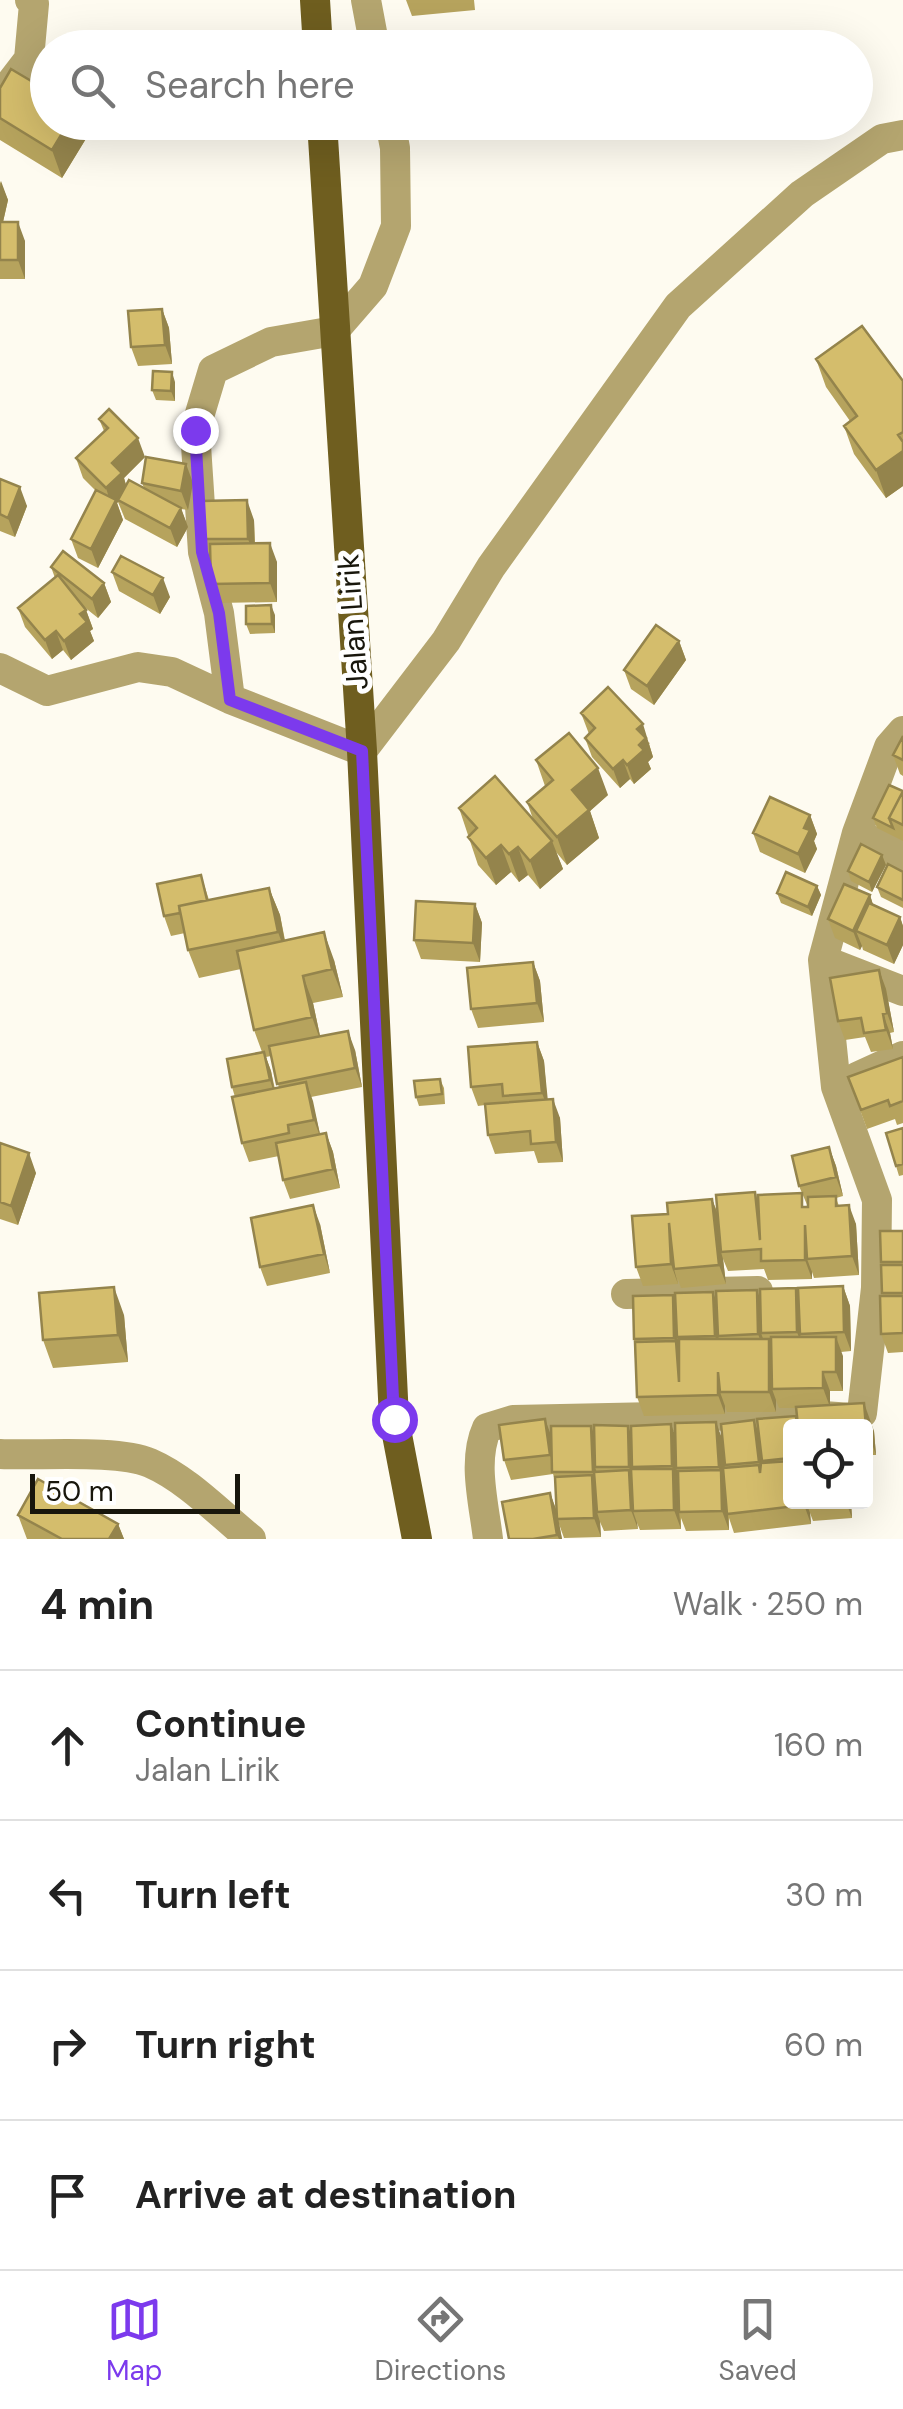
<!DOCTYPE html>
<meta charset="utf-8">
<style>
:root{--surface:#fff;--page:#f2f2f2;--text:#222;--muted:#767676;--line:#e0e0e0;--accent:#7c3aed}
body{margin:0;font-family:"DM Sans",sans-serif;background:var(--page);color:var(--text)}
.controls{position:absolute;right:30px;bottom:30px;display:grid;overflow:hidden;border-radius:10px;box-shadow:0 10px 40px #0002}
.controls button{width:90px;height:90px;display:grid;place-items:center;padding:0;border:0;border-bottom:2px solid var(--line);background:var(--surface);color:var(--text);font:50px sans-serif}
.scale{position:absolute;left:30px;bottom:25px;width:210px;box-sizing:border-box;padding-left:10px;border:5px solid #18160c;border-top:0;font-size:28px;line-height:35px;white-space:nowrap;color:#18160c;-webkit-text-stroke:8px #fff;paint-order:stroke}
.stop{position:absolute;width:30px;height:30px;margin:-22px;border:8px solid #7c3aed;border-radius:50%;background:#fff}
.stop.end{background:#7c3aed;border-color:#fff;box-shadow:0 2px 10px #0008}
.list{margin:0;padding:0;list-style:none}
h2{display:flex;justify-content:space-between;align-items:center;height:130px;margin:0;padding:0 40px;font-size:42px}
h2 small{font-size:32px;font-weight:400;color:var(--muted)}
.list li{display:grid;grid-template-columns:65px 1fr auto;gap:30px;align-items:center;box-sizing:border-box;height:150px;padding:0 40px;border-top:2px solid var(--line)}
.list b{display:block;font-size:38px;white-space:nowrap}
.list p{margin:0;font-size:32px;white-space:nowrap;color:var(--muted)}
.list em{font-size:32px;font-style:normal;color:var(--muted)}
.icon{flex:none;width:55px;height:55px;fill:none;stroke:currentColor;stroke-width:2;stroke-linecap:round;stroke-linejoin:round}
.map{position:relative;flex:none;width:903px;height:1539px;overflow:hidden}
.search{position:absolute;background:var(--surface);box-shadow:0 10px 40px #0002;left:30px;right:30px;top:30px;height:110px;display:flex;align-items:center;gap:25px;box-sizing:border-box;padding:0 35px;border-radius:55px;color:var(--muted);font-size:38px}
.sheet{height:730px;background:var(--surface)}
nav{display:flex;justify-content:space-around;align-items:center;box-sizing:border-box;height:140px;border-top:2px solid var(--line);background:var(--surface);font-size:28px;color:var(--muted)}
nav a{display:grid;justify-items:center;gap:5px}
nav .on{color:var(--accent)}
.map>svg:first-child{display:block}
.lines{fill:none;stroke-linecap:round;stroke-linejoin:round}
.minor{stroke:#b4a56f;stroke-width:30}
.major{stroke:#6f5e1f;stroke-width:30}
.wall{fill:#b6a35d;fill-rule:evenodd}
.shaded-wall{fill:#94844c}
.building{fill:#d4bd6c;stroke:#94844c;stroke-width:2.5}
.route{stroke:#7c3aed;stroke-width:12}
.labels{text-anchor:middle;stroke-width:10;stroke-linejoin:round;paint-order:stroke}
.street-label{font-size:30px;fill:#18160c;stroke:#fff}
</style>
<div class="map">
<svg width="903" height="1539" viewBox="0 0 903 1539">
<rect width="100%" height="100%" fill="#fefbf0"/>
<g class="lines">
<path class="minor" d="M366,0L375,48
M0,97L29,59L34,4L30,0
M0,668L47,691L138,667L172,672L230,699L362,751L446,641L491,567L678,306L802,194L882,139L903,135
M230,699L219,613L203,552L195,430L213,370L271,342L334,331L373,286L396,226L395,148L390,122
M857,833L903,857
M823,960L903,991
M857,1077L903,1056
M626,1294L758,1291
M0,1454C39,1456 117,1449 150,1463C187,1479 220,1514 251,1539
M488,1539C484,1504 472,1461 487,1428L513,1420L794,1414L852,1418L862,1413L876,1288L877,1200L836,1087L823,960L857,833L889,747L903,731"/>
<path class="major" d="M315,0L318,48
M322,122L362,751L394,1419L417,1539"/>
</g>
<path class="wall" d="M406,0H474L475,10L412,16Z
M0,88L87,137L62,178L0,140Z
M0,181L8,200L3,222L25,241V279H0Z
M162,309L169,328L172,364L138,366L131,347Z
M816,359L903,381V486L886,498L854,454L844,426L850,421L826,387Z
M175,382V401L156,400L152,390Z
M99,419L145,457L124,478L126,485L144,488L142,483L186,464L193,483L188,510L181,509L188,527L177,547L125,519L118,502L117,503L123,520L98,568L78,558L71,539L96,491L83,478L76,458L104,431Z
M0,479L27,506L15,537L0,531Z
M254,520L255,543L277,562V602L218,603L211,584L210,558H209L202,539Z
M51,567L104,583L111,602L98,618L83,606L86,610L93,629L90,631L94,641L71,660L63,650L52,659L25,627L18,608L55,578Z
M112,572L170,597L160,614L119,591Z
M275,615V633L250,634L246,624Z
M679,641L686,660L654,705L631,689L624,670Z
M581,713L650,743L649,744L653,757L648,762L651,769L634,784L630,779L620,788L592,757L585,738L589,734Z
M903,736V776L900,774L893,755Z
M536,760L608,795L590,811L599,838L567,865L556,852L563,869L540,889L528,875L519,882L511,872L496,885L478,865L459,808L533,819L527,802L545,786Z
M903,791V841L877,828L873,818Z
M810,815L817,834L814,841L817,849L805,873L760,852L753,833Z
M882,855L886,865L872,892L851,881L848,871Z
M903,872V908L881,897L877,887Z
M201,875L209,900L269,888L280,915L285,940L334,960L343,997L313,1003L320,1036L355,1050L362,1087L311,1097L320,1134L326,1133L333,1152L340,1188L290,1199L283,1180L279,1156L249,1162L242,1143L235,1097L232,1087L262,1052L254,1030L241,969L199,978L188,950L185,933L171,936L164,916ZM271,1056L279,1088L275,1089L271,1071L266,1057Z
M817,886L821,895L812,916L781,903L777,893Z
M870,895L873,905L900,917L903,926V945L894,964L863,950L862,946L860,950L835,938L828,919Z
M475,904L482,923L480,962L421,959L414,940Z
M533,962L540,981L544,1022L478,1028L471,1009Z
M879,970L886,989L894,1032L890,1033L893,1049L871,1052L865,1037L845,1040L838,1021Z
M537,1042L544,1061L547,1100L560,1118L563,1162L538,1163L534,1151L495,1154L488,1135L485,1105L478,1106L471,1087Z
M903,1057V1123L897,1125L895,1119L867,1129L848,1077Z
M440,1079L444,1088L445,1104L419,1106L416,1097Z
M903,1128V1175L899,1176L896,1166Z
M0,1143L36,1173L18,1225L0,1219Z
M829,1147L836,1166L843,1196L836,1198L839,1206L856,1224L859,1275L814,1278L812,1272V1279L768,1280L764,1269L728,1271L723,1259L726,1284L681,1288L678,1279V1284L643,1286L636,1267L668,1214L712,1199L718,1214L759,1203L808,1207L799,1186Z
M320,1224L330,1273L267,1286L260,1267Z
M903,1231V1352L888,1353L881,1334L883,1296L881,1262Z
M843,1286L850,1306L851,1351L841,1352L843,1391H830V1405L874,1431L876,1455H870L872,1481H866V1426H790V1502H851L852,1518L813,1521L810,1513L811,1524L734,1533L729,1518V1530L686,1531L681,1518V1529L640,1530L637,1523L638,1529L604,1531L600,1522L601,1537L564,1538L559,1524L562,1539H509L550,1493L557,1512L555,1480L553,1474L511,1480L504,1460L551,1435L591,1426L594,1433L628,1426L631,1432L675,1436H722L754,1420L759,1432L796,1416V1408H779L776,1400V1412H727L725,1406V1414L644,1416L637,1397L634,1339L676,1302L799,1296Z
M124,1315L128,1362L53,1368L43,1340Z
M18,1515L118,1524L124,1539H27Z"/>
<path class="shaded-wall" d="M69,122H82L87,137L62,178L52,150Z
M1,181L8,200L0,235V187Z
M18,222L25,241V279L18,260Z
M162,309L169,328L172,364L165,345Z
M172,372L175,382V401L171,391Z
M138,438L145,457L124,478L128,492L117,503L123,520L98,568L91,549L112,507L106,488L112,463Z
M903,451V486L886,498L876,470Z
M186,464L193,483L188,510L181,491Z
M20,487L27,506L15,537L8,518Z
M247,500L254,520L255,558L248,539Z
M181,508L188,527L177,547L170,528Z
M270,543L277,562V602L270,583Z
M163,578L170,597L160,614L153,595Z
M104,583L111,602L98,618L92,599Z
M271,605L275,615V633L272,624Z
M86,610L93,629L90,631L94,641L71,660L64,641L80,614Z
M56,631L63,650L52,659L45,640Z
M679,641L686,660L654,705L647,686Z
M643,724L653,757L648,762L651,769L634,784L627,765L637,729Z
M623,760L630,779L620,788L613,769Z
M598,768L608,795L590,811L599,838L567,865L557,837L572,790Z
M810,815L817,834L814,841L817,849L805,873L798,854L804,828Z
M552,841L563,869L540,889L530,861Z
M501,845L511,872L496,885L486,858Z
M518,847L528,875L519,882L509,854Z
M882,855L886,865L872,892L869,882Z
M817,886L821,895L812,916L808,907Z
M269,888L280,915L288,960L278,932Z
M870,895L876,914L856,931L862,946L860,950L853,931Z
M475,904L482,923L480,962L473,943Z
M900,917L903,926V945L894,964L887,945Z
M324,932L334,960L343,997L332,969Z
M533,962L540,981L544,1022L537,1003Z
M879,970L886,989L894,1032L887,1013Z
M303,976L313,1003L322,1045L312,1017Z
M883,1014L890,1033L893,1049L886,1030Z
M348,1031L355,1050L362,1087L355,1068Z
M537,1042L544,1061L549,1112L542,1093Z
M264,1052L271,1071L276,1099L270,1080Z
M306,1082L313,1101L321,1139L314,1120Z
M553,1099L560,1118L563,1162L556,1142Z
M326,1133L333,1152L340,1188L333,1169Z
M829,1147L836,1166L843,1196L836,1177Z
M29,1153L36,1173L18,1225L11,1206Z
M712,1199L719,1218L721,1252L723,1259L726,1284L719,1265Z
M313,1205L320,1224L330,1273L324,1254Z
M849,1205L856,1224L859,1275L852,1256Z
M669,1223L674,1269L678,1284L671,1264Z
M805,1225L807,1259L812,1272V1279L805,1260Z
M843,1286L850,1306L851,1351L844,1332Z
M114,1287L124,1315L128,1362L118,1335Z
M796,1288L802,1307L800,1334L803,1344L804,1351L797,1332Z
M757,1290L764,1309L761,1333L765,1344V1353L758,1334Z
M713,1292L720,1311L718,1336L722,1346V1355L715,1336Z
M673,1295L680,1314L677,1337L681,1347L679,1382L676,1344L674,1338Z
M836,1337L843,1356V1391L836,1372Z
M769,1339L776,1358L772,1389L776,1400V1412L769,1392Z
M718,1372L720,1392L725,1406V1414L718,1395Z
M823,1372L830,1391V1407L823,1388Z
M864,1403L874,1431L876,1455L866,1427Z
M545,1419L552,1438L557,1474L550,1455Z
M754,1420L761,1440L762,1461L766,1481L759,1462Z
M716,1422L723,1441L729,1530L722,1511Z
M671,1424L678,1443L676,1468L679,1475V1512L681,1529L674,1510Z
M591,1426L598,1445L595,1467L599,1479L600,1491L593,1472Z
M628,1426L635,1445L632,1467L636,1477V1486L629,1467Z
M866,1443L870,1455L872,1481L866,1463Z
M629,1470L636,1489L633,1511L637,1523L638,1529L631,1510Z
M592,1475L599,1494L597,1512L600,1522L601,1537L594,1518Z
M550,1493L557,1512L562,1539H559L557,1535Z
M803,1502H806L810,1513L811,1524Z
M846,1502H851L852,1518Z
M118,1524L124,1539H109Z"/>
<path class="building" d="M11,69L48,91V122H69L52,150L0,118V88Z
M0,222H18V260H0Z
M162,309L165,345L131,347L128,311Z
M862,326L903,381V432L898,435L903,442V451L876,470L844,426L857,416L816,359Z
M153,371L172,372L171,391L152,390Z
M109,409L138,438L112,463L122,473L106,488L76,458L108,428L99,419Z
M146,457L186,464L181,491L142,483Z
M0,479L20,487L8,518L0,514Z
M129,480L181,508L170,528L118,500Z
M96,490L116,500L91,549L71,539Z
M247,500L248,539H202L201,501Z
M270,543V583L211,584L210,544Z
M63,551L104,583L92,599L51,567Z
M121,556L163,578L153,595L112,572Z
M58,575L86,610L80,614L87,622L64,641L56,631L45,640L18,608Z
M271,605L272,624H246V606Z
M656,625L679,641L647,686L624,670Z
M608,687L643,724L637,729L646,738L639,745L644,750L627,765L623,760L613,769L585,738L595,728L581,713Z
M569,733L598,768L572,790L589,810L557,837L527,802L553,780L536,760Z
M903,736V760L893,755Z
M495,776L552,841L530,861L518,847L509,854L501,845L486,858L468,837L477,828L459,808Z
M889,785L903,791L889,818L893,828L873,818Z
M903,791V825L889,818Z
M770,797L810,815L804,828L810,830L798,854L753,833Z
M861,844L882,855L869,882L848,871Z
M888,864L903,872V900L877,887Z
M786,872L817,886L808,907L777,893Z
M201,875L207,900L179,906L180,913L164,916L157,884Z
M844,884L870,895L853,931L828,919Z
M269,888L278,932L188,950L179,906Z
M416,901L475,904L473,943L414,940Z
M869,903L900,917L887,945L856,931Z
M324,932L332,969L303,976L312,1017L254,1030L237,951Z
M533,962L537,1003L471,1009L467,968Z
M879,970L887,1013L883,1014L886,1030L864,1033L861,1018L838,1021L830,978Z
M348,1031L355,1068L277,1084L269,1046Z
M537,1042L542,1093L503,1096L502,1084L471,1087L468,1047Z
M264,1052L270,1080L232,1087L227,1059Z
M903,1057V1101L890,1106L888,1100L861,1110L848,1077Z
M440,1079L442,1094L416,1097L414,1081Z
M306,1082L314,1120L288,1125L289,1133L242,1143L232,1097Z
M553,1099L556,1142L531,1144L530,1131L488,1135L485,1104Z
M903,1128V1164L896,1166L886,1133Z
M326,1133L333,1169L283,1180L276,1143Z
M0,1143L29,1153L11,1206L0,1202Z
M829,1147L836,1177L799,1186L792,1156Z
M755,1192L760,1240L758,1195L802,1193V1207H808V1197L836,1196V1206L849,1205L852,1256L807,1259L805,1225V1260L761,1261V1249L721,1252L716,1195Z
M712,1199L719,1265L674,1269L669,1223L671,1264L636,1267L632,1216L668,1214L667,1203Z
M313,1205L324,1254L260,1267L251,1218Z
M880,1231H903V1262H881Z
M881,1265H903V1293H882Z
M843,1286L844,1332L800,1334L798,1288Z
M114,1287L118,1335L43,1340L39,1293Z
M796,1288L797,1332L761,1333L760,1289Z
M757,1290L758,1334L718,1336L716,1291Z
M713,1292L715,1336L677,1337L675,1293Z
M673,1295L674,1338L634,1339L633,1296Z
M880,1296H903V1333L881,1334Z
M771,1337H836V1372H823V1388L772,1389Z
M679,1339H769V1392H720L718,1372V1395L637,1397L635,1342L676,1341L679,1382Z
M864,1403L866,1427L798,1426L796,1407Z
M796,1416L797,1426H790V1458L762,1461L757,1419Z
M545,1419L550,1455L504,1460L499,1425Z
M754,1420L759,1462L725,1465L721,1424Z
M716,1422L719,1467L676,1468L675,1423Z
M671,1424L672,1466L632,1467L631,1426Z
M594,1425L628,1426L629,1467H595Z
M551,1426H591L593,1472H552Z
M790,1461V1502H803L804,1505L727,1514L723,1468L759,1465L760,1473L761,1463Z
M631,1469H673L674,1510L633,1511Z
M629,1470L631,1510L597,1512L594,1472Z
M721,1470L722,1511L679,1512L678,1471Z
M592,1475L594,1518L557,1519L555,1477Z
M38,1479L118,1524L109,1539H62L18,1515Z
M550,1493L557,1535L533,1539H509L502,1502Z"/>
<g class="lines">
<path class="route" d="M195,430L202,552L219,613L230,700L362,751L394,1419"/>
</g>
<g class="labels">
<g class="street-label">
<text transform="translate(353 622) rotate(-94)" y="10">Jalan Lirik</text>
</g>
</g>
</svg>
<div class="controls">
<button><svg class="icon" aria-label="locate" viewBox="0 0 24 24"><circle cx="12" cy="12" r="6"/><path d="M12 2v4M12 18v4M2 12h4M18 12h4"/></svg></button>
</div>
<div class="scale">50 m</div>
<div class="stop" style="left:394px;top:1419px"></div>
<div class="stop end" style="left:195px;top:430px"></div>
<div class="search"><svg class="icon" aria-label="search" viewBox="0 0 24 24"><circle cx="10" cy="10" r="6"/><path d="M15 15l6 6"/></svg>Search here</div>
</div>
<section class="sheet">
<h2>4 min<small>Walk · 250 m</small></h2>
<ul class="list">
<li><svg class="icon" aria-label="ahead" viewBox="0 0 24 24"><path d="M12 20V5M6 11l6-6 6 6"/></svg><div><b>Continue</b><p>Jalan Lirik</p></div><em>160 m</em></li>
<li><svg class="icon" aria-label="left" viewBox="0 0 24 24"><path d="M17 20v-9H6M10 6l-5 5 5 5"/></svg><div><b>Turn left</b></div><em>30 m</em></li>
<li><svg class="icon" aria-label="right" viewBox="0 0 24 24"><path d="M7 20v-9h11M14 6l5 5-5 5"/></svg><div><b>Turn right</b></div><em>60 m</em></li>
<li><svg class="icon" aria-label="arrive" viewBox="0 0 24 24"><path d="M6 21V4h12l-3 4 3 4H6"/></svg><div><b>Arrive at destination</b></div></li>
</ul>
</section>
<nav>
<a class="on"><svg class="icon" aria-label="map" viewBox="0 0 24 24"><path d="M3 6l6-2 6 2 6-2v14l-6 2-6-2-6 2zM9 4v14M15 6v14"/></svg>Map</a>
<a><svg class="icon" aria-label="directions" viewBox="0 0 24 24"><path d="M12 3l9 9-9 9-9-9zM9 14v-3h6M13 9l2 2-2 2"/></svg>Directions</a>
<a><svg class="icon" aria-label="saved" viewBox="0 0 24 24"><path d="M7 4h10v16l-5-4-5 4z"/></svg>Saved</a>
</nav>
